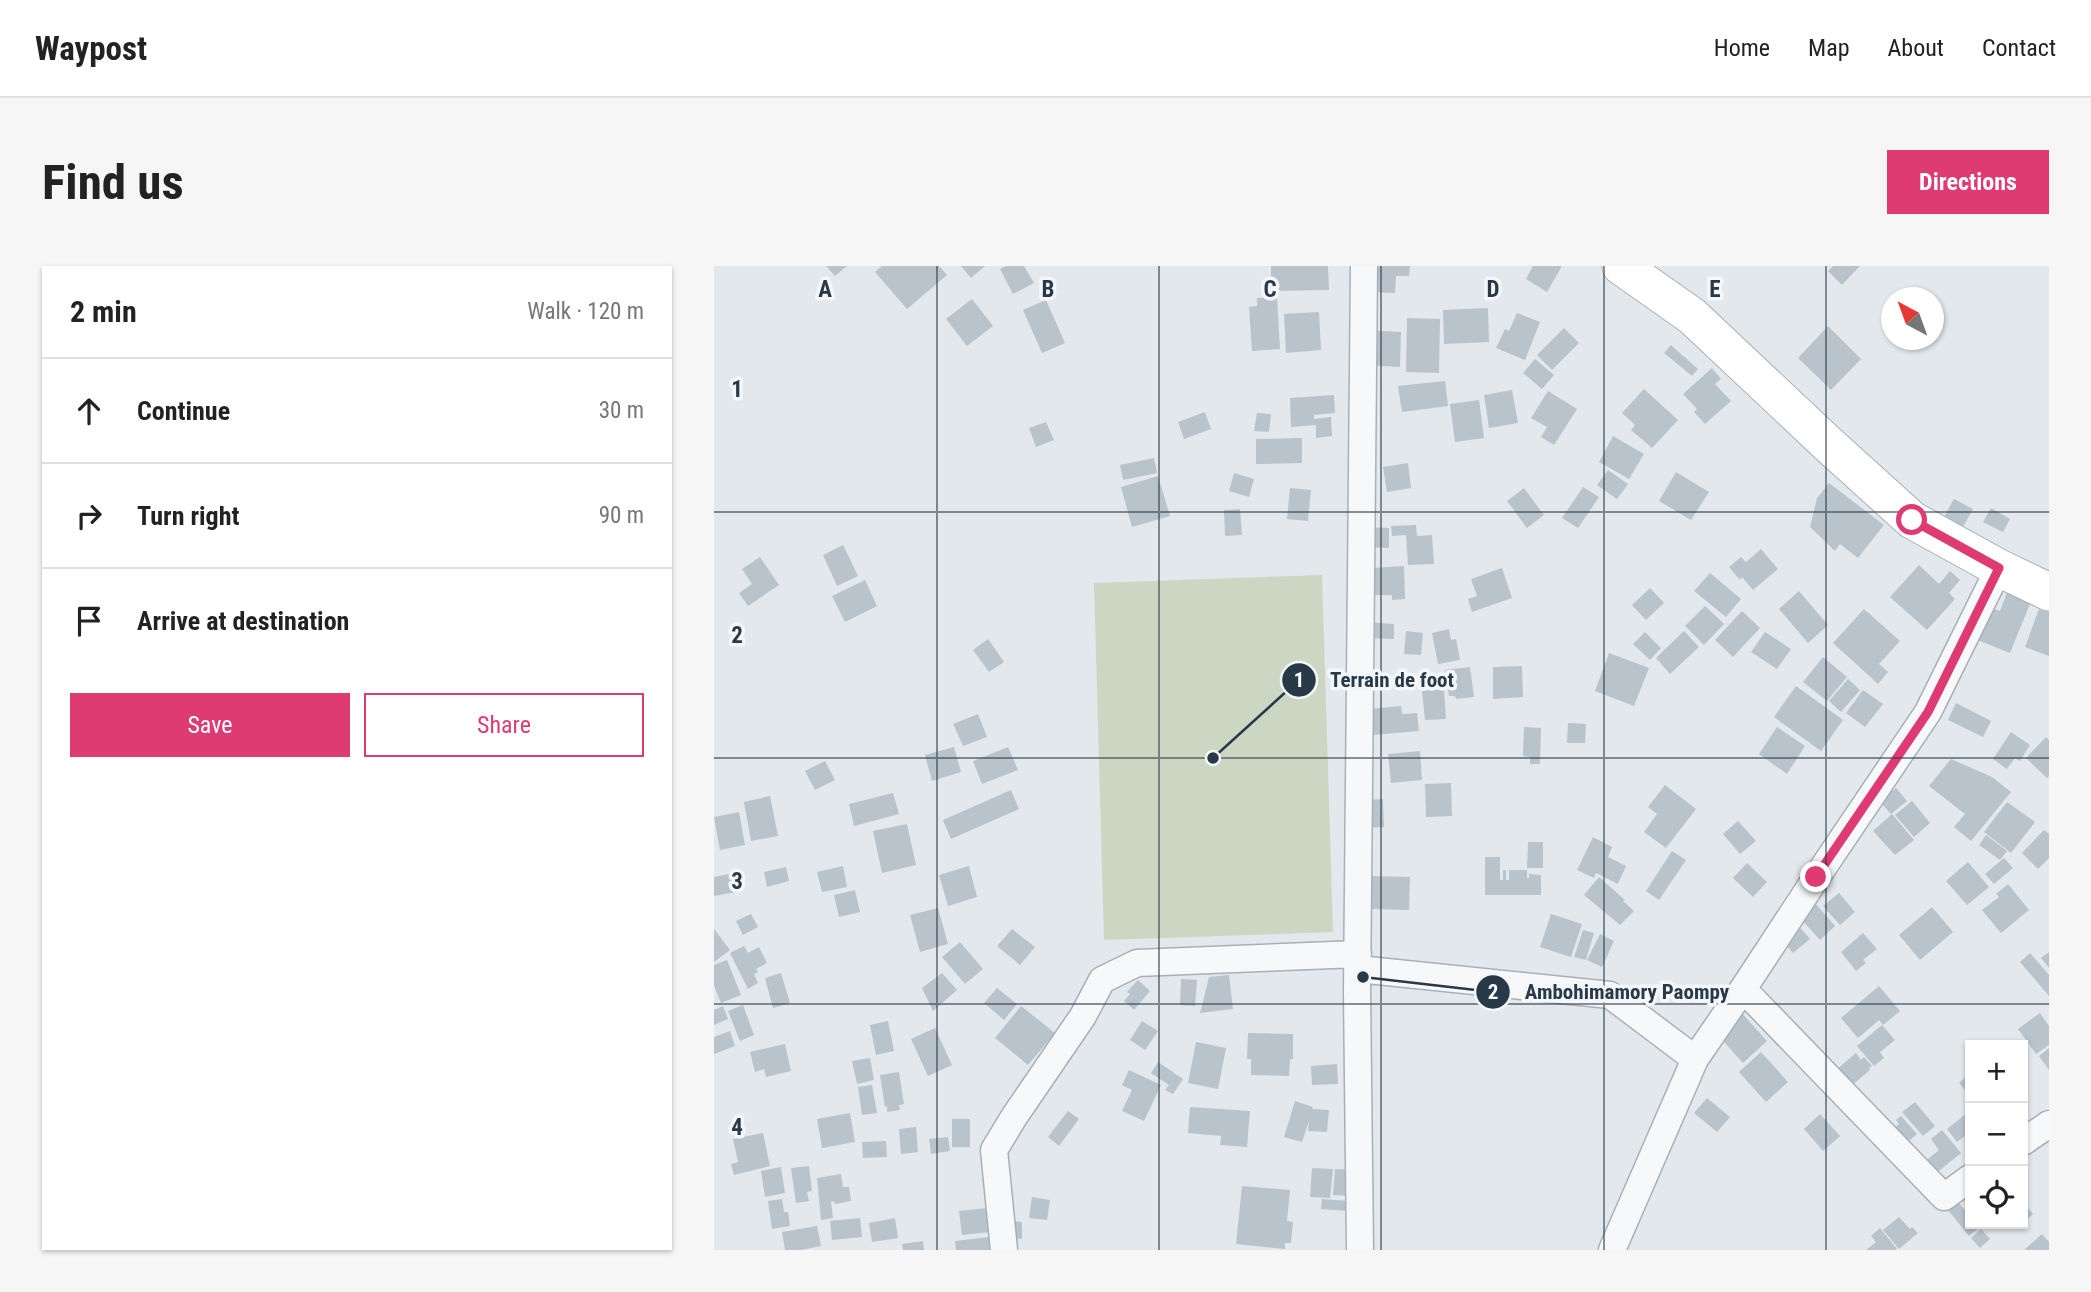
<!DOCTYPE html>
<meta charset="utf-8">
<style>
:root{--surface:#fff;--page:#f6f6f6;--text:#222;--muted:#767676;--line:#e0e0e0;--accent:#de3b72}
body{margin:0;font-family:"Roboto Condensed",sans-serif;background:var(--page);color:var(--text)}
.controls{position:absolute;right:21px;bottom:21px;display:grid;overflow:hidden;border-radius:0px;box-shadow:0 2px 5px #0004}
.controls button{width:63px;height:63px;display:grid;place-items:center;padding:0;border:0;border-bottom:2px solid var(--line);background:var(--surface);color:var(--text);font:35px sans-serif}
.compass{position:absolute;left:1167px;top:21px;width:63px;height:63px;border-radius:50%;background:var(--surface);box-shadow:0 2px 5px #0004;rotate:319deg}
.stop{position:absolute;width:21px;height:21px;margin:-16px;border:5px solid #de3b72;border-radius:50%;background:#fff}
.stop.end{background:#de3b72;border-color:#fff;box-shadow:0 2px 7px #0008}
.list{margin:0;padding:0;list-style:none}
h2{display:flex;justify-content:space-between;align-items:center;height:91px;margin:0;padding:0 28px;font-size:30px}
h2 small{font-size:23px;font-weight:400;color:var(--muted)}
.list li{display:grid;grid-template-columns:46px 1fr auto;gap:21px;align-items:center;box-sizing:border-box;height:105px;padding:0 28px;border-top:2px solid var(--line)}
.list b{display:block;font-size:26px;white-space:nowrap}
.list em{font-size:23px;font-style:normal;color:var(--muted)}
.actions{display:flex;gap:14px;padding:21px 28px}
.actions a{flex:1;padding:16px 0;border:2px solid var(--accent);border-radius:0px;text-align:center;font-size:24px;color:var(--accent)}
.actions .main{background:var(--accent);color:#fff}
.icon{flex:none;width:38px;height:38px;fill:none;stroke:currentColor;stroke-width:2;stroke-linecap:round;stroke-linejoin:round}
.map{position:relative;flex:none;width:1335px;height:984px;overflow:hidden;border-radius:0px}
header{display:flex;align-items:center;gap:42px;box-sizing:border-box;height:98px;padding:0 35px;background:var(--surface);border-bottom:2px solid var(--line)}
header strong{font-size:33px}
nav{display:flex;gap:38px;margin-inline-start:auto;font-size:24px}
.intro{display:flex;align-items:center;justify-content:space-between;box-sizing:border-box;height:168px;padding:0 42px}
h1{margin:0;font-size:49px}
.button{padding:18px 32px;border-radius:0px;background:var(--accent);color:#fff;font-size:24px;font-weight:700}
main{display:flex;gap:42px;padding:0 42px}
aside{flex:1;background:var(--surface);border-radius:0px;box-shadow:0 2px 5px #0004}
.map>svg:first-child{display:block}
.green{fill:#ccd7c3}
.building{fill:#b9c3cb}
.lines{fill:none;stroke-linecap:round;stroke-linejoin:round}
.street-casing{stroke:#a7b0b7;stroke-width:29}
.secondary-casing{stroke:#a7b0b7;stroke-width:39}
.street{stroke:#f6f8fa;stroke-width:26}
.secondary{stroke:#fff;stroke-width:37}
.route{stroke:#de3b72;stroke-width:9}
.grid{fill:none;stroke:#283947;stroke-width:2;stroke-opacity:0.55}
.grid-label{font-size:23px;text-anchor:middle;font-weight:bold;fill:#283947;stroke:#f3f7f9;stroke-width:7;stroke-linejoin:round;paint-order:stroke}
.leader{fill:none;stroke:#283947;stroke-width:2.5}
.callout-dot{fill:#283947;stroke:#f3f7f9;stroke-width:2.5}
.mark-label{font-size:21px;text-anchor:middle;font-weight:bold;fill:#fff}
.callout-label{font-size:21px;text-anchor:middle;font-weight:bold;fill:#283947;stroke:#f3f7f9;stroke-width:7;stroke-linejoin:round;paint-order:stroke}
</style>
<header>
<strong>Waypost</strong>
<nav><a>Home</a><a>Map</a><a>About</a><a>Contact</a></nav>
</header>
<div class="intro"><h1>Find us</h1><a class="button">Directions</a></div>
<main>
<aside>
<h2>2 min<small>Walk · 120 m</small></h2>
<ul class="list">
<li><svg class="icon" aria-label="ahead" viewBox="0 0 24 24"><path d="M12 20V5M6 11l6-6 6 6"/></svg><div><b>Continue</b></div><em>30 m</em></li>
<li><svg class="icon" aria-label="right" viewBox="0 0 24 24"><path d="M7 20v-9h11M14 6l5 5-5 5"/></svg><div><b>Turn right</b></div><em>90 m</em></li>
<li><svg class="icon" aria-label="arrive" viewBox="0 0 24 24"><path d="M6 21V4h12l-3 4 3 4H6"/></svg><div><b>Arrive at destination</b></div></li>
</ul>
<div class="actions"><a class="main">Save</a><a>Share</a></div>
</aside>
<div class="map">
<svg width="1335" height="984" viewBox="0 0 1335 984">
<rect width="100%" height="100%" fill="#e3e8ec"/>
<path class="green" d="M608,309L619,666L390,674L380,317Z"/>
<path class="building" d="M112,0H133L121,10Z
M168,0H225L233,9L193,43L161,6Z
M247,0H271L257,12Z
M292,0H310L320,17L299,28L286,3Z
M557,0H614L615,24L557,25Z
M655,0H696L695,10H682L681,27L654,26Z
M819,0H848L833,26L812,13Z
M1119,0H1146L1128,19L1114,5Z
M563,31L566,83L538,85L535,41L543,40V32Z
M258,33L279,60L253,80L232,53Z
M332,34L351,77L328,87L309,44Z
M774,42L775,76L730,78L729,44Z
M605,46L607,84L572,87L570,48Z
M803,47L826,56L811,94L782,82L791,63L795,65Z
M693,52L726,53L725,107L692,106Z
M1114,60L1147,93L1117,124L1084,92Z
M850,62L865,77L838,104L823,89Z
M652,64L687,66L686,101L650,99Z
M957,79L984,103L978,110L950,87Z
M821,93L840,109L828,123L809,107Z
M998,102L1007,113L1001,118L1017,135L991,158L980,146L983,143L969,128Z
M731,115L734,140L688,146L684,120Z
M930,123L964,154L938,182L917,164L921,159L908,147Z
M798,124L804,157L775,162L770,129Z
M834,125L863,143L840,179L827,171L833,161L817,152Z
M620,129L621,147L600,149V153L617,151L618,170L602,172V159L577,161L576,132Z
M765,134L770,172L741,176L736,138Z
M491,146L497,163L470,173L464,156Z
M543,147L557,148L555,166L540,165Z
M332,156L340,174L322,181L315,162Z
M899,170L930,188L915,213L885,196Z
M588,172V197L542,198V173Z
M440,192L443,207L409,214L406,199Z
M694,197L697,222L673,226L669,201Z
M894,204L914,218L903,233L883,219Z
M962,206L995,226L977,254L945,235Z
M520,207L540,213L535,231L515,225Z
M444,210L456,250L418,261L407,221Z
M1115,217L1170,259L1144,292L1126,278L1121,285L1096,261L1103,232Z
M869,221L885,231L864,262L848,252Z
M576,222L597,224L594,255L573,253Z
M810,222L830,249L813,262L793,235Z
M1240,233L1259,243L1249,261L1230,251Z
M1277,242L1296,253L1289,266L1269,256Z
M526,243L528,269L511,270L510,244Z
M702,259L703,270L718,269L720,298L694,299L692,269L678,270L677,260Z
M651,261L675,262V282L651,281Z
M129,279L144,310L123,320L109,289Z
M1047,283L1064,303L1039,324L1028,311L1026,314L1015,301L1027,291L1032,296Z
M46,291L65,319L34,340L25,327L38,318L28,303Z
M1205,299L1225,318L1236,305L1246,314L1235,327L1241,333L1213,364L1176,331Z
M690,300L691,333L678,334V329H660L659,302Z
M788,302L798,332L758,346L754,333L763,330L757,313Z
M996,307L1027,333L1012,351L980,325Z
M151,314L163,340L131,356L118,330Z
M936,322L950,337L932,354L918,339Z
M1294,324L1318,333L1296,387L1261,373L1274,341L1286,345Z
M1085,325L1114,359L1094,377L1065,343Z
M991,340L1010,358L990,379L971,360Z
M1150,343L1186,375L1165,398L1174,406L1164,418L1119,377Z
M1325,343L1335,346V390L1311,381Z
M1028,345L1046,362L1019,391L1001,374Z
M651,356L680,358V373L650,372Z
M735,363L737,374L742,373L746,394L724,398L718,367Z
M692,365L709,367L707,389L690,388Z
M970,365L985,381L956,408L942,392Z
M931,366L947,382L936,394L919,378Z
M1051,366L1077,383L1063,403L1037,386Z
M274,373L290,396L275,406L259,384Z
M895,387L935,402L920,440L881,425Z
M1109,391L1133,411L1113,435L1089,416Z
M808,400L809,431L779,433V401Z
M756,401L760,431L742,433L741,430H735L731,404Z
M1134,413L1146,424L1127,446L1115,435Z
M1082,420L1129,454L1107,485L1060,451Z
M730,423L732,453L711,454L708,425Z
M1149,424L1169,438L1151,461L1132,447Z
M1242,437L1277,455L1269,471L1234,454Z
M687,440L688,448L703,447L705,465L659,469L656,443Z
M264,448L273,471L249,480L239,458Z
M854,457L872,458L871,477H853Z
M810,461L827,462L826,498H816V491L809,490Z
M1063,461L1091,480L1073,508L1045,488Z
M1297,466L1316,479L1306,495L1301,492L1293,503L1279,493Z
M1332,471L1335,474V510L1333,512L1312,492Z
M240,481L247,506L218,515L211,489Z
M294,481L304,504L268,518L259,495Z
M706,485L708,514L677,517L674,488Z
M1237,493L1278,511L1297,526L1257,575L1240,561L1251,548L1215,520Z
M111,495L121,514L101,524L91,505Z
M737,517L738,550L712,551L711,518Z
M951,519L982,543L952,582L930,566L943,548L934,541Z
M1182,522L1193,535L1177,548L1166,536Z
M297,524L305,543L237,573L229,554Z
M179,527L185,548L140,560L135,538Z
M56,530L64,570L37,575L30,536Z
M669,533L670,561L655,562L654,534Z
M1198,535L1216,557L1200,571L1181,549Z
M1293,536L1321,556L1297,587L1270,566Z
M25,546L31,579L6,584L0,551Z
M1178,548L1200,574L1181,589L1159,565Z
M1024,555L1042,575L1026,588L1009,568Z
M193,558L202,599L168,607L159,565Z
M1330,564L1335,568V592L1324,603L1308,587Z
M1272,569L1293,585L1286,594L1265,579Z
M879,571L898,581L894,591L912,600L904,618L882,607L880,612L863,604Z
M814,576H829V602H813Z
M958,585L972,594L945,634L932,625Z
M771,591H786V614H789V604H792V614H795V604H813V612H815V608L827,609V629H771Z
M1290,592L1299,602L1280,618L1271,608Z
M1254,596L1275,621L1253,639L1232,615Z
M1033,597L1053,616L1039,631L1019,612Z
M129,600L133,621L108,626L103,606Z
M255,600L263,631L234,640L225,609Z
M72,601L75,615L53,621L50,606Z
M25,606L28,625L0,630V611Z
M657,610L696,611L695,644L656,643Z
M885,611L911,634L909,635L920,645L906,659L870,629Z
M1294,618L1315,644L1287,667L1268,644L1285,631L1282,628Z
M141,624L146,646L125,651L120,629Z
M1125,627L1141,646L1126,659L1109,640Z
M1101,637L1121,660L1106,674L1085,651Z
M1218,641L1239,666L1206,694L1185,669Z
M224,642L234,678L206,686L196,649Z
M37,648L44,661L29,669L22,655Z
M837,648L868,658L857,691L826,681Z
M1083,658L1096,673L1079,687L1066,672Z
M0,663L16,684L0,696Z
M298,663L321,681L306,699L283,680Z
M869,664L880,667L872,694L860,691Z
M1149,667L1163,683L1149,694L1152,697L1142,705L1127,686Z
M886,668L900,675L888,701L873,694Z
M246,676L269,703L251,718L228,691Z
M30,680L34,687L45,681L53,697L42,703L44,706L40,708L44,717L34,723L16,687Z
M1335,686V702L1327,692Z
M1316,687L1335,709V730L1306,696Z
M13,694L27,729L7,737L0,720V699Z
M67,707L76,737L59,742L51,712Z
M228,707L243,724L219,745L208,722Z
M515,709L519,743L486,747L495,711Z
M467,713L483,714L481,740L466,739Z
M424,714L436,725L420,744L410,735L416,728L413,726Z
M1165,720L1186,745L1169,759L1165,754L1144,772L1127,752Z
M283,722L303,738L290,754L270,737Z
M29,739L40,769L26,775L14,745Z
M9,740L14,753L0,759V744Z
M307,740L341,767L314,799L281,772Z
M1026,745L1053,775L1029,797L1002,767Z
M1326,747L1335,760V779L1322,788L1304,763Z
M174,755L180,785L162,789L156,759Z
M428,755L444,765L431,784L416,774Z
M1168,759L1181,774L1166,786L1170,792L1160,800L1143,780Z
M221,762L238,799L214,810L197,773Z
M16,765L21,780L0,788V771Z
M534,767L579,768V793H576L575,810L537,809V793H533Z
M482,776L512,782L504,823L474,817Z
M71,778L77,805L52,811L50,803L41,806L36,786Z
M1335,782V804L1325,790Z
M1047,786L1074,816L1052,836L1025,806Z
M1142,787L1147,794L1150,791L1158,800L1155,802L1156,804L1137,820L1123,803Z
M156,792L160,814L143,818L138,795Z
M444,796L469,813L459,828L451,824L455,819L437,807Z
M623,798L624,818L598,819L597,800Z
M415,804L447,819L430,855L408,845L418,824L408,819Z
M185,806L190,838L185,839L186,844L173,846V840L171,841L166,809Z
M1256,807V828L1255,829L1245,817Z
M158,819L163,847L148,849L144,821Z
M993,832L1016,851L1003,866L980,847Z
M581,835L599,841L598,843L615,844L613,866L594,865L595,855L588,876L570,871Z
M1201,836L1221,860L1209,870L1188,846Z
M476,841L536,845L533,881L506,879L507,870L474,867Z
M354,845L365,853L345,880L334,871Z
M136,847L141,876L108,882L103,853Z
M1253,847L1256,851V866L1243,876L1233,863Z
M1106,848L1126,870L1109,885L1090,863Z
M1187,850L1203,868L1189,880L1177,865L1185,858L1182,854Z
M238,853H256V881H238Z
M202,861L204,886L187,888L185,863Z
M1228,864L1247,887L1220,909L1209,897L1225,884L1217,873Z
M49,867L56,900L20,909L17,898L24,896L19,873Z
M234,871L236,885L217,888L215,873Z
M172,875L173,891L149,892L148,876Z
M95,900L98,925L93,926L95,935L82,937L77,902Z
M67,901L71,927L51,931L47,905Z
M598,902L619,903L616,932L596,931Z
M621,903L637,904L635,930L619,929Z
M127,908L129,921H135L137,935L121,938L120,935L117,936L119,952L107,954L103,912Z
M1256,919V941L1245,929Z
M528,920L576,924L573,955L579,956L577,977H571V983L522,978Z
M318,931L336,934L333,954L315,952Z
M68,933L70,946H74L76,960L58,963L54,935Z
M608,933L636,935L635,945L607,943Z
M1244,936L1256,950V958H1263L1266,961L1255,970L1234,944Z
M1309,936L1319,948L1309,957Z
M282,941L285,965L248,969L245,945Z
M1185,951L1196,963L1198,961L1204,967L1185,983L1169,964Z
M146,952L148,971L118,974L116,955Z
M181,952L184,972L158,976L155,957Z
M297,955L308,956V973L296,972Z
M103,960L107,980L87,984H71L68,966Z
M1166,962L1183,983L1181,984H1152L1162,976L1157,970Z
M1267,963L1276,973L1266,982L1257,972Z
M1328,968L1335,976V984H1310Z
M275,971L277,984H242L241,975Z
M209,975L210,984H189L188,978Z"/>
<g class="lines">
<g class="street-casing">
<path id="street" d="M644,703L896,729L981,793
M1029,723L1230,931L1256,912
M1309,876L1335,858
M290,984L280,884L300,851L369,750L388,714L423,697L644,688
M646,984L643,725L650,0
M898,984L981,793L1029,723L1102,612L1214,446L1285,302"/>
</g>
<g class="secondary-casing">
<path id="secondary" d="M907,0L978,50L1114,178L1198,254L1285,302L1335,326"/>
</g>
<use href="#street" class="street"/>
<use href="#secondary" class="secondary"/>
</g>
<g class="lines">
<path class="route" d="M1102,611L1214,446L1285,302L1198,254"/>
</g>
<path class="grid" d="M223,0V984M445,0V984M667,0V984M890,0V984M1112,0V984M0,246H1335M0,492H1335M0,738H1335"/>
<g class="grid-label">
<text x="111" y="31">A</text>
<text x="334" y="31">B</text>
<text x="556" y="31">C</text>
<text x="779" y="31">D</text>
<text x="1001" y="31">E</text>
<text x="23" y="131">1</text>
<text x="23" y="377">2</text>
<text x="23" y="623">3</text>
<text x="23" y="869">4</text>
</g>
<path class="leader" d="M499 492L585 414M649 711L779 726"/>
<g class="callout-dot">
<circle cx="499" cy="492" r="7"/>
<circle cx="649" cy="711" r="7"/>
<circle cx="585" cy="414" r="18"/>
<circle cx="779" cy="726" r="18"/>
</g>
<g class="mark-label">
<text x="585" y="421">1</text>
<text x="779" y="733">2</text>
</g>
<g class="callout-label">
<text x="678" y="421">Terrain de foot</text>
<text x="913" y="733">Ambohimamory Paompy</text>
</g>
</svg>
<div class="controls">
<button>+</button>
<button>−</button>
<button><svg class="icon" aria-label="locate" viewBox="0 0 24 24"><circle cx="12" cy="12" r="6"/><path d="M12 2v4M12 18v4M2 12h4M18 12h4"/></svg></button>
</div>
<svg class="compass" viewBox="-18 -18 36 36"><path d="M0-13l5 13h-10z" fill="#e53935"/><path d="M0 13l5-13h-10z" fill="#767676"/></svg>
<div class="stop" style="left:1198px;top:254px"></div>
<div class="stop end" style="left:1102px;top:611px"></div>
</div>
</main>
